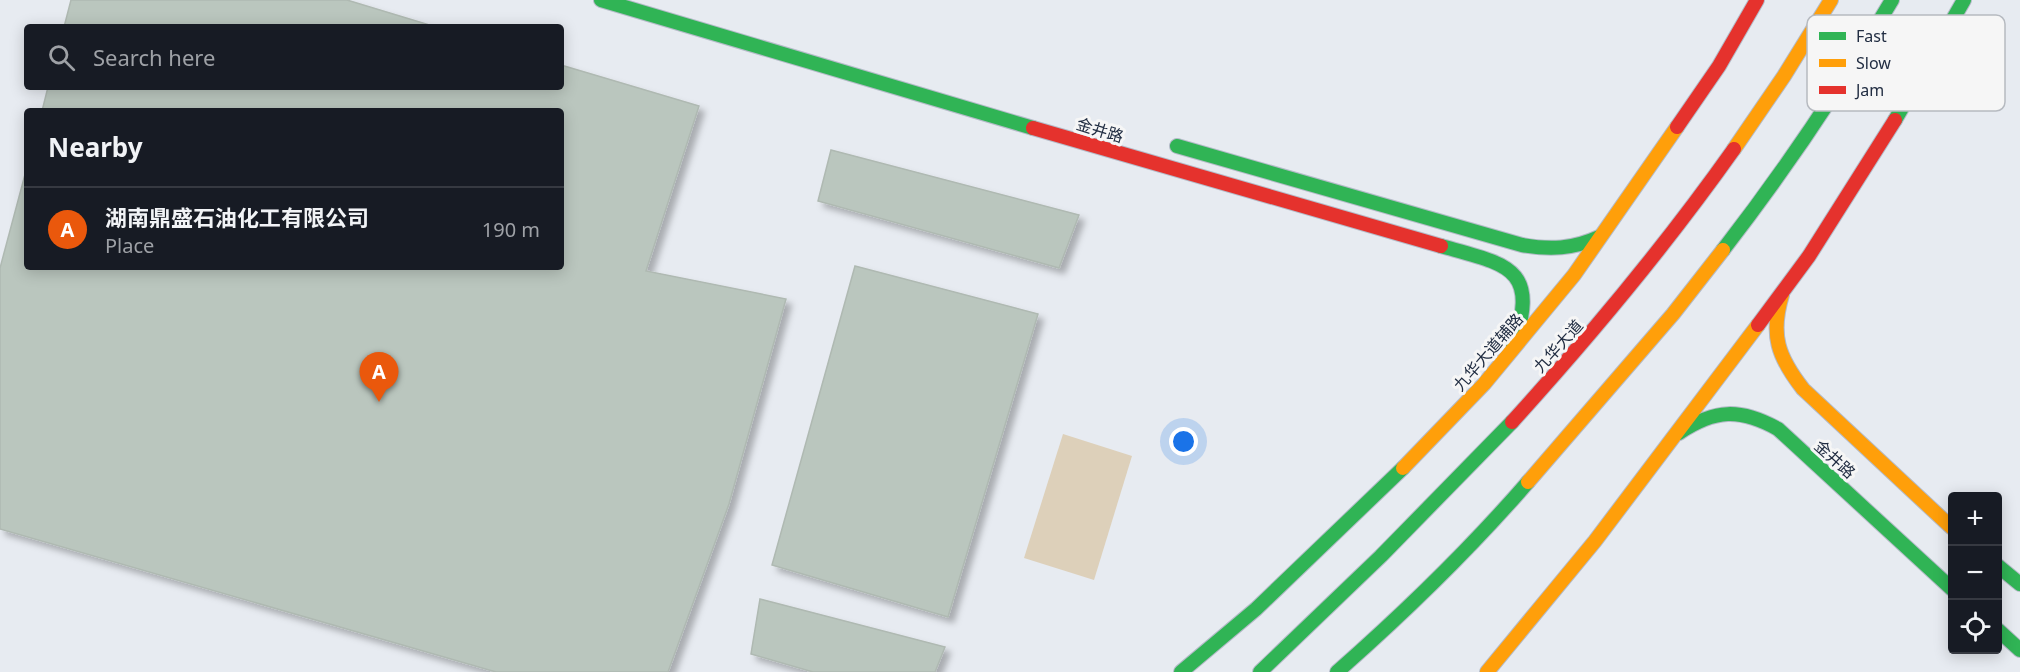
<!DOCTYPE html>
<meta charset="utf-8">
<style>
:root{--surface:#171b24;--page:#20242c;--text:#f1f3f6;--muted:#9ea1a6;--line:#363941;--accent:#ea580c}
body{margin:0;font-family:"Noto Sans","Noto Sans SC",sans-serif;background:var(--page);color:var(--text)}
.controls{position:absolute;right:18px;bottom:18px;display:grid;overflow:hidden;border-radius:6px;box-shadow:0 3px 15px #0003}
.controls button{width:54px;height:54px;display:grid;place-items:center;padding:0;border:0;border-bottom:2px solid var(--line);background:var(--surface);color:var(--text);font:30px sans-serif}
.you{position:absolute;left:1184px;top:442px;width:21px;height:21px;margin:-15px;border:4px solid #fff;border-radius:50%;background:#1a73e8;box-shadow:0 0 0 9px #1a73e833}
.badge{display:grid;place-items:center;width:39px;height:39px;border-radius:50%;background:var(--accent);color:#fff;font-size:20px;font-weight:700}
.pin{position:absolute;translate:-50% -50px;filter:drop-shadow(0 2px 3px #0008)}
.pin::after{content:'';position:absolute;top:32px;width:21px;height:18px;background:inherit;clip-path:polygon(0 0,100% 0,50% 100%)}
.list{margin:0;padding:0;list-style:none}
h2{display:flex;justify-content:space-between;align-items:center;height:78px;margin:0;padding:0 24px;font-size:26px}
h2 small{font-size:20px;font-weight:400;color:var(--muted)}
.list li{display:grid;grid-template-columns:39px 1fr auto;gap:18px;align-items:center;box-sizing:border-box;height:84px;padding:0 24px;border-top:2px solid var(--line)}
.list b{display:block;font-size:22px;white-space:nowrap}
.list p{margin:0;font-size:20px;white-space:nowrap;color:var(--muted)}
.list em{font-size:20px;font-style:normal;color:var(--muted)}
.icon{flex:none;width:33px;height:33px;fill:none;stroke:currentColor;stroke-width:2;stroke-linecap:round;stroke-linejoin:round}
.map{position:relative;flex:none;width:2020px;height:672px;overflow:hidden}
.search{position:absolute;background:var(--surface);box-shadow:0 3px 15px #0003;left:24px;top:24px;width:540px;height:66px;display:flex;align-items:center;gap:15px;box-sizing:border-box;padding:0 21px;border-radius:6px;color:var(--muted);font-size:22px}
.panel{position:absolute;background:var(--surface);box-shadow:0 3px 15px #0003;left:24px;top:108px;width:540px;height:162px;border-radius:6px}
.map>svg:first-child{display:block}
.green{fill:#ddd0ba}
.building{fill:#bac6be;stroke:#afb9b2;stroke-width:1.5;filter:url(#shadow)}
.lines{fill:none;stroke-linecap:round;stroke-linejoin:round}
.fast-casing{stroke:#b4bbc8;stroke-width:16}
.slow-casing{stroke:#b4bbc8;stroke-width:16}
.jam-casing{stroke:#b4bbc8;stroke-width:16}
.fast{stroke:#30b455;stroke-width:14}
.slow{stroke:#ff9f0a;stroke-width:14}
.jam{stroke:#e5322d;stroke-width:14}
.labels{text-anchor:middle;stroke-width:6;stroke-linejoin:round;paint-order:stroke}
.street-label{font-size:16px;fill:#212d42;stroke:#f6f6f6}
.key{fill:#f6f6f6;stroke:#b6bac0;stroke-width:1.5}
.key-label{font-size:16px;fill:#212d42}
</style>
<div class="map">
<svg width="2020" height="672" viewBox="0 0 2020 672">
<defs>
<filter id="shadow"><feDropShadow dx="5.5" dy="5.5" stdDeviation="3" flood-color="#0004"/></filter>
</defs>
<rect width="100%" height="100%" fill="#e7ebf1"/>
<path class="green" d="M1063,434L1132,456L1094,580L1024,558Z"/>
<path class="building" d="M71,0H347L436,27H64Z
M561,65L699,106L646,271L786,299L729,504L668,672H496L0,529V268L27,167V267H561V111H42L48,87H561Z
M831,150L1079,215L1059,268L818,201Z
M855,266L1038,314L948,617L772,565Z
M760,599L945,647L935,672H813L751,654Z"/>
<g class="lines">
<g class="fast-casing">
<path id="fast" d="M601,0L1033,128
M1895,120L1964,0
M1177,146L1522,245C1550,250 1573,249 1599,237
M1441,246C1509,265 1540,267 1513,348
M1723,250C1785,170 1841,87 1892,0
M1679,433C1715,409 1740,408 1778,429L1952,589
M1998,566L2020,584
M1998,630L2020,650
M1181,672L1256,609L1403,468
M1260,672L1381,556L1512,422
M1337,672C1404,613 1469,550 1528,482"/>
</g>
<g class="slow-casing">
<path id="slow" d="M1734,149L1784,76L1831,0
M1782,295C1770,335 1778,357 1803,389L1952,528
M1403,468L1484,384L1574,275L1677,127
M1528,482L1673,314L1723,250
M1487,672L1595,541L1758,325"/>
</g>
<g class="jam-casing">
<path id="jam" d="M1677,127L1719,66L1757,0
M1033,128L1441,246
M1758,325L1809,256L1895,120
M1512,422C1591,335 1666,245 1734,149"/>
</g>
<use href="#fast" class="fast"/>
<use href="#slow" class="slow"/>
<use href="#jam" class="jam"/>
</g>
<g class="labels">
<g class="street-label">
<text transform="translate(1100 130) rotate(17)" y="6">金井路</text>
<text transform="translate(1558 346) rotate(-48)" y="6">九华大道</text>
<text transform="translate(1488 352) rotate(-49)" y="6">九华大道辅路</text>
<text transform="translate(1835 459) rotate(42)" y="6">金井路</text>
</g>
</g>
<rect x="1807" y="15" width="198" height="96" rx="9" class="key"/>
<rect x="1819" y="32" width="27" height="8" fill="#30b455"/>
<rect x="1819" y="59" width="27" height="8" fill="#ff9f0a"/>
<rect x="1819" y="86" width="27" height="8" fill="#e5322d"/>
<g class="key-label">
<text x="1856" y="42">Fast</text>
<text x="1856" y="69">Slow</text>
<text x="1856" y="96">Jam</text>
</g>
</svg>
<div class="controls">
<button>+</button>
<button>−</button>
<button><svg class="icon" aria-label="locate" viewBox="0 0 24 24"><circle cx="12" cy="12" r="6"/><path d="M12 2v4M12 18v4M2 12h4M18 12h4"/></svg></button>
</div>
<div class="you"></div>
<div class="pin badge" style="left:379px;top:402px">A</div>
<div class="search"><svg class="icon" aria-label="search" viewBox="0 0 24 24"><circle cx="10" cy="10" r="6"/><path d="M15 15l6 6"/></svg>Search here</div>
<section class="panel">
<h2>Nearby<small></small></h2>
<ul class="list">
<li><span class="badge">A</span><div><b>湖南鼎盛石油化工有限公司</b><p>Place</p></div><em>190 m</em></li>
</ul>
</section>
</div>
